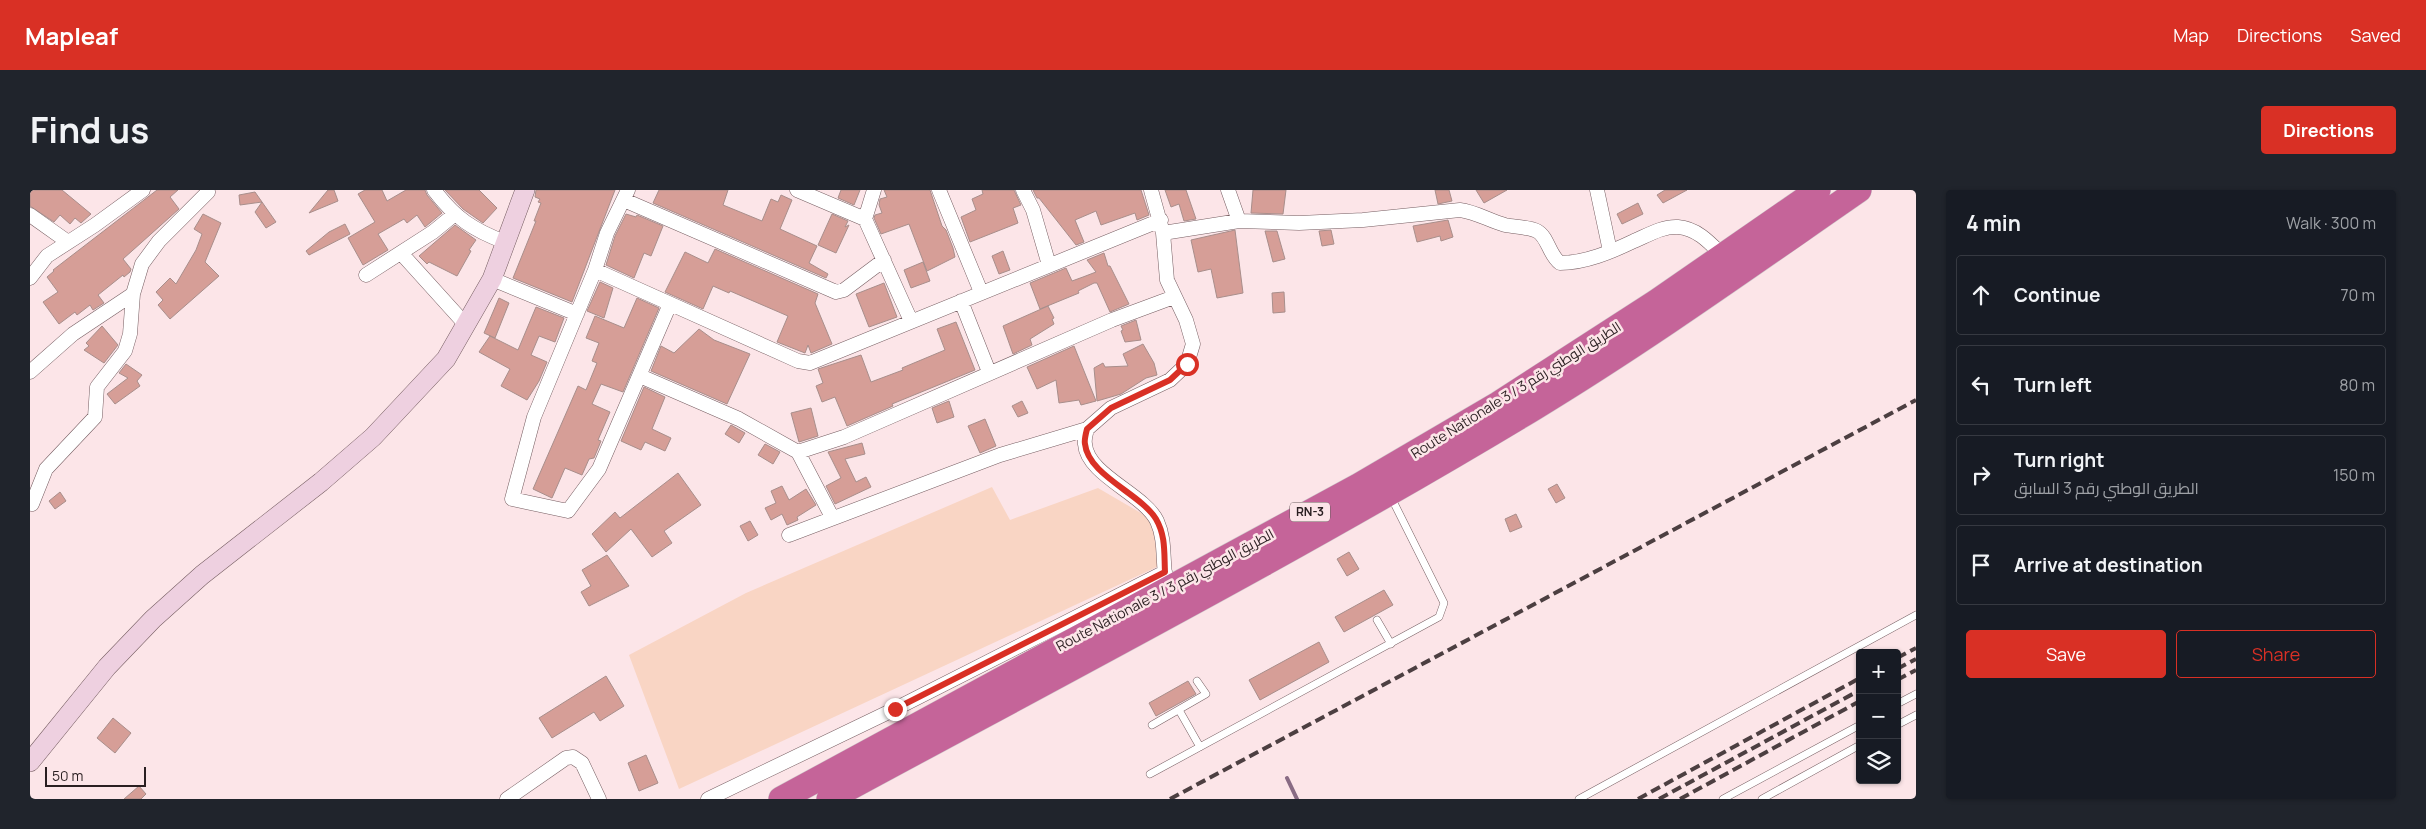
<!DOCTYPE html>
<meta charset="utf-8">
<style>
:root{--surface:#171b24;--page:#20242c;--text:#f1f3f6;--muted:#9ea1a6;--line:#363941;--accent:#d93025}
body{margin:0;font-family:Manrope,Cairo,sans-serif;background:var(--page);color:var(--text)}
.controls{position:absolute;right:15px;bottom:15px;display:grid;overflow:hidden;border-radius:5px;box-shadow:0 1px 4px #0004}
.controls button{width:45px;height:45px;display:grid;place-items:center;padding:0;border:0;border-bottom:1px solid var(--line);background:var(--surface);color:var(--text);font:25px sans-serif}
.scale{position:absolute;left:15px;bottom:12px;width:101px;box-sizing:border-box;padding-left:5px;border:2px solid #2a1f21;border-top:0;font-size:14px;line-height:18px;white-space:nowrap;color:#2a1f21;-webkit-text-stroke:4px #fce5e8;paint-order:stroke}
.stop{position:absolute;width:15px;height:15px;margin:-11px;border:4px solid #d93025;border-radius:50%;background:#fff}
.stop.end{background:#d93025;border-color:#fff;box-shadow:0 1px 5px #0008}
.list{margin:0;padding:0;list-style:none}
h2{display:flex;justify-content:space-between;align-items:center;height:65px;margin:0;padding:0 20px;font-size:21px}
h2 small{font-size:16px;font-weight:400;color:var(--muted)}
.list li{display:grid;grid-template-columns:32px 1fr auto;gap:15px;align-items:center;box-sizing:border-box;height:80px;margin:0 10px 10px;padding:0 10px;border:1px solid var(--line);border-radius:5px}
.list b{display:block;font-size:19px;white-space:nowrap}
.list p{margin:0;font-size:16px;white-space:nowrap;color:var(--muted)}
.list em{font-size:16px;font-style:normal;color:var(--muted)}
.actions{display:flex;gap:10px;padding:15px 20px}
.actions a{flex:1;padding:11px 0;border:1px solid var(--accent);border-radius:5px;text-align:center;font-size:18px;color:var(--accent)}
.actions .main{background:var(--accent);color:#fff}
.icon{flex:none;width:28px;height:28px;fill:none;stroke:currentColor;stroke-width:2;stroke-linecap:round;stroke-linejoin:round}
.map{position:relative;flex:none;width:1886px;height:609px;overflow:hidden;border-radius:5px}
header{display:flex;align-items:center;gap:30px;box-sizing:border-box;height:70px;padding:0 25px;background:var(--accent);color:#fff}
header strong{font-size:24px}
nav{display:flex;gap:28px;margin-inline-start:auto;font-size:18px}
.intro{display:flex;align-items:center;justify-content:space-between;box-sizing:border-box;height:120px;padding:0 30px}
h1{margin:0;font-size:35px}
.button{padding:12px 22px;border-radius:5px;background:var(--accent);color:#fff;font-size:18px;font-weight:700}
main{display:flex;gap:30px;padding:0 30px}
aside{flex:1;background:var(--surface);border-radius:5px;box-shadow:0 1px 4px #0004}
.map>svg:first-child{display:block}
.green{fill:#f9d5c4}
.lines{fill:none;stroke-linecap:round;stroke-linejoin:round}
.stream{stroke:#896b84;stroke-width:4}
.building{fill:#d69e97;stroke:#a88e8b}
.lane-casing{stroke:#765e62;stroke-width:8}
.street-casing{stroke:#765e62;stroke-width:15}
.secondary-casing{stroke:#765e62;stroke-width:20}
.highway-casing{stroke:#d0cece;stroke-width:26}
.lane{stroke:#fff;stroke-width:7}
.street{stroke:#fff;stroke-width:14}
.secondary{stroke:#eed0e0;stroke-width:19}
.highway{stroke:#c56499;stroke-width:25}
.rail{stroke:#4c3f41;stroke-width:4;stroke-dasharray:10 5;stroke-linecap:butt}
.route{stroke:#d93025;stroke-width:6}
.labels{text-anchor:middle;stroke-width:5;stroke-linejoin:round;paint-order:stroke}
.shield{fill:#fce5e8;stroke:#695a5d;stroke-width:1}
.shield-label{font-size:12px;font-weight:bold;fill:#2a1f21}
.street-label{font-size:14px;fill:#2a1f21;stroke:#fce5e8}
</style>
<header>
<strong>Mapleaf</strong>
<nav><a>Map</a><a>Directions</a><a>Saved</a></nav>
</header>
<div class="intro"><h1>Find us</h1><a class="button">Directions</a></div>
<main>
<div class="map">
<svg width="1886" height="609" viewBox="0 0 1886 609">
<rect width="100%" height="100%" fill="#fce5e8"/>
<path class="green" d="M962,297L980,330L1068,298L1116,326L1130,350L1129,376L649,599L599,465L716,403Z"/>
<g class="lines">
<path class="stream" d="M1257,588L1267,609"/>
</g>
<path class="building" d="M0,0H32L61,24L51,33L45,28L40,34L30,25L24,32L0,16Z
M127,0H148L140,7L149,19L93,69L101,79L100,82L94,87L93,85L68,105L74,113L63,120L60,115L47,125L45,122L29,134L13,112L28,102L17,87L24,81L23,80Z
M298,0H304L308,11L279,23Z
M335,0H352L357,11L376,0H395L397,5L412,23L395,37L387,25L377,33L374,29L348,44L358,60L333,75L318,48L345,32L328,4Z
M415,0H449L467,18L453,33L433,19Z
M506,0H585L542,112L483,88L506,31H504L511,13L508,12L510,9L505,7Z
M629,0H698L693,15L732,31L741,9L748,12L751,5L762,10L750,39L787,56L779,73L798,84L796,88L623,13Z
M811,0H830L824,15L808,8Z
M854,0H900L912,36L916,40L923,58L925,67L897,81L879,34L851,44L844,28L845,25L852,23L849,15L850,9L857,7Z
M952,0H984L991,15L983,18L988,33L940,52L931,27L946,20L942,9L953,4Z
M1003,0H1111L1119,25L1107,30L1105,23L1071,35L1066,21L1045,30L1054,52L1046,55L1009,8H1007Z
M1135,0H1156L1166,29L1154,31L1149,14L1141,17Z
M1223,0H1256L1253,24L1221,23Z
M1405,0H1419L1422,11L1408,14Z
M1446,0H1477L1454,13Z
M1635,0H1657L1633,13L1627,5Z
M225,2L232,12L210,15L209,5Z
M232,12L246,32L236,38L225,22Z
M1608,13L1613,24L1592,34L1587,24Z
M173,24L191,33L175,72L189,86L140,129L128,115L133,110L126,102L140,88L146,94L166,60L172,44L164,39Z
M596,24L606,27L607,25L633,36L621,66L614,63L604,88L576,75L585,46Z
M802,24L818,31L815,37L819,35L806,63L788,55Z
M1418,30L1423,47L1411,51L1410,46L1387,52L1383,36Z
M315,34L320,44L279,65L276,61L299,42Z
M425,35L446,50L439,60L441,61L427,86L399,72L397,74L389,66Z
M1205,40L1213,103L1187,108L1181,79L1168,82L1161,50Z
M1301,40L1304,54L1292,56L1289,41Z
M1235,41H1247L1255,69L1243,72Z
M685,59L788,104L785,113L802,154L781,163L778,155L775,163L747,152L758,126L700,101L699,103L683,96L673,119L635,102L655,62L678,73Z
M973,61L980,80L969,84L962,66Z
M1074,63L1078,76H1080L1099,114L1080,122L1067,93H1064L1048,101L1049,103L1010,119L1000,93L1036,78L1042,91L1053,87L1066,82L1057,70Z
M893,72L900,91L881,98L874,80Z
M570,92L583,98L574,128L557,121Z
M854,93L867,127L839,137L826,104Z
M1254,102L1255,122L1243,123L1242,103Z
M469,108L479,113L465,148L454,143Z
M607,108L629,118L593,202L571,194L562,214L580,222L568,250L571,251L564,268L559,269L552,285L535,278L522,308L503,299L548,196L556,200L567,173L562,171L569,153L556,148L565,126L594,138Z
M1018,116L1024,128L1022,129L1024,134L1000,149L1002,155L983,164L973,136Z
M506,117L534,128L525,152L509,146L501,165L517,172L509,191L497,210L471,196L480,179L449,162L460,146L488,160Z
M1106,130L1111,150L1095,152L1091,141L1093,140L1091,136Z
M926,132L945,180L862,214L863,216L817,236L805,207L792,212L786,196L793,193L788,179L831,165L841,192L873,180L872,178L915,160L907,139Z
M72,136L88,155L74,173L54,160L59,156L56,153Z
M669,139L684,150L720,164L697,214L621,181L631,156L644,163Z
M1113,154L1124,173L1127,185L1116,188L1091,204L1067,211L1064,178L1073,173L1075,177L1098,176L1093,164Z
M1044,156L1066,211L1051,215L1049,210L1029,213L1026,190L1007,199L997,177Z
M96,174L112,185L107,191L110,196L85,214L77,204L98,188L89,183Z
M614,197L635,207L622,239L641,248L635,261L615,252L611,260L591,251Z
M919,211L924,227L907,233L902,218Z
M992,211L998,223L988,227L982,216Z
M781,218L788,246L769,252L761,223Z
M955,229L966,256L950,263L938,236Z
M701,235L715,243L709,253L695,244Z
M832,253L835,264L815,269L826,292L836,287L841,297L805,314L796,296L811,288L798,262Z
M735,254L750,262L743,274L728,265Z
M648,283L671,315L634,341L642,353L622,367L601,339L576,362L562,344L585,322L590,328Z
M1527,294L1535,308L1526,313L1518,299Z
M752,296L759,310L776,299L786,315L767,327L768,330L757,335L752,324L741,330L735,318L746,313L741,301Z
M30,302L36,311L25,319L19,311Z
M1486,324L1492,337L1480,342L1475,329Z
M720,331L728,345L718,351L710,336Z
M1319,362L1329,379L1317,386L1307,369Z
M577,365L599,396L559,416L551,402L561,396L552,380Z
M1354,400L1363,415L1314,442L1305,427Z
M1289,452L1299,472L1230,510L1219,490Z
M576,486L594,516L570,531L564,522L522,548L509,528Z
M1158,491L1166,504L1126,526L1119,513Z
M83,528L101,543L85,563L67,548Z
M616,565L628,593L609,601L598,573Z
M109,596L116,604L111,609H94Z"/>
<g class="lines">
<g class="lane-casing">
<path id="lane" d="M1347,430L1361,454
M1867,514L1886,504
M1149,520L1170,557
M1122,535L1176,504L1167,491
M1867,535L1886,525
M1120,584L1409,427L1414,413L1361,307
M1549,609L1886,425
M1693,609L1830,535
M1732,609L1830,555"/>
</g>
<g class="street-casing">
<path id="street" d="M404,0C425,28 443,40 475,52
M767,0L835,29
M844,0L835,29L881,131
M909,0L951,102
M993,0L1003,20L1019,75
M1198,0L1209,31
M1567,0L1580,61
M594,10L806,102L814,100L854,70
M0,25L38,52
M1133,43L1209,31L1269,33L1333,30L1430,20C1446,22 1460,31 1475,35C1485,37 1498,37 1507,41C1518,47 1519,65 1530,73C1555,73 1581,62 1604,51C1618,45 1633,36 1648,37C1667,38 1681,54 1693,66
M371,63L436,135
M565,80L577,43L598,0
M336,85L403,42L425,24
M0,88L17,66L65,35L113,0
M462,89L547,124
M931,111L959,182
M640,114L569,279L538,321L482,309L504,227L565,80L768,171L780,173L1131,30
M0,182L43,144L103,104
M610,186L709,229L768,262L802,327
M1057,239C1056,243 1054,249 1055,254C1057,285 1114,304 1127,331C1136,351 1132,370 1136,391
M768,262L814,247L1082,130L1144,107
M2,314L16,279L65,227L67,197L95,161L100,144L103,104L112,74L129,51L178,2L177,0
M759,345L970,265L1057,239L1081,218L1140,190L1157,174L1163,154L1156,130L1137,90L1133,43L1121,0
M477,609L536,568L543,567L552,573L569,609
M678,609L865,519L1135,382"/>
</g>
<g class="secondary-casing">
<path id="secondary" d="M0,572L77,477L123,429L172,385L291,292L343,247L416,169L462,89L495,0"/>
</g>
<g class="highway-casing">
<path id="highway" d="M751,609L1328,296L1468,214L1626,112L1788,0
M799,609C1035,481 1274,357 1504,218C1616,150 1722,74 1829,0"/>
</g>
<use href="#lane" class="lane"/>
<use href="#street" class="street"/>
<use href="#secondary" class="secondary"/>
<use href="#highway" class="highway"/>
<path class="rail" d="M1867,468L1886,458
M1867,479L1886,469
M1867,490L1886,480
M1140,609L1886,210
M1608,609L1830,488
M1629,609L1830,500
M1650,609L1830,511"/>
</g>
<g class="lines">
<path class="route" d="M865,519L1135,382C1134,364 1136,346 1126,329C1111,304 1058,285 1055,254C1054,250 1056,243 1057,239L1081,218L1140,190L1157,174"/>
</g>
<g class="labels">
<rect class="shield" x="1260" y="312.5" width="40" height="19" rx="4"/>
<g class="shield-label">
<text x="1280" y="326">RN-3</text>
</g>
<g class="street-label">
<text transform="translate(1486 200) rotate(-32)" y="5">Route Nationale 3 / الطريق الوطني رقم 3</text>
<text transform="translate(1135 400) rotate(-28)" y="5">Route Nationale 3 / الطريق الوطني رقم 3</text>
</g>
</g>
</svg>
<div class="controls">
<button>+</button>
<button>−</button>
<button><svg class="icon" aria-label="layers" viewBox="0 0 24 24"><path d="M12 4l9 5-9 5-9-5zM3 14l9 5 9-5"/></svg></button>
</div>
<div class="scale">50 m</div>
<div class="stop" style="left:1157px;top:174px"></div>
<div class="stop end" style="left:865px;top:519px"></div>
</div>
<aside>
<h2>4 min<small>Walk · 300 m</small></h2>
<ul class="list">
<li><svg class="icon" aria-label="ahead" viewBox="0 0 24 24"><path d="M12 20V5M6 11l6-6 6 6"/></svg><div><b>Continue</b></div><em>70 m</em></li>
<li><svg class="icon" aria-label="left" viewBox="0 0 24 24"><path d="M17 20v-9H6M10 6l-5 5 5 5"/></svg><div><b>Turn left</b></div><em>80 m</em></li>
<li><svg class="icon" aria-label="right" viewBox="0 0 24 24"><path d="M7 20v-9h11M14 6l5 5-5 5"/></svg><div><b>Turn right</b><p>الطريق الوطني رقم 3 السابق</p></div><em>150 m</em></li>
<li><svg class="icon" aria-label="arrive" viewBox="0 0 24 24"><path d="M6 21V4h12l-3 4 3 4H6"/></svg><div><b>Arrive at destination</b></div></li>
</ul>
<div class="actions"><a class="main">Save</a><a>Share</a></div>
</aside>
</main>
